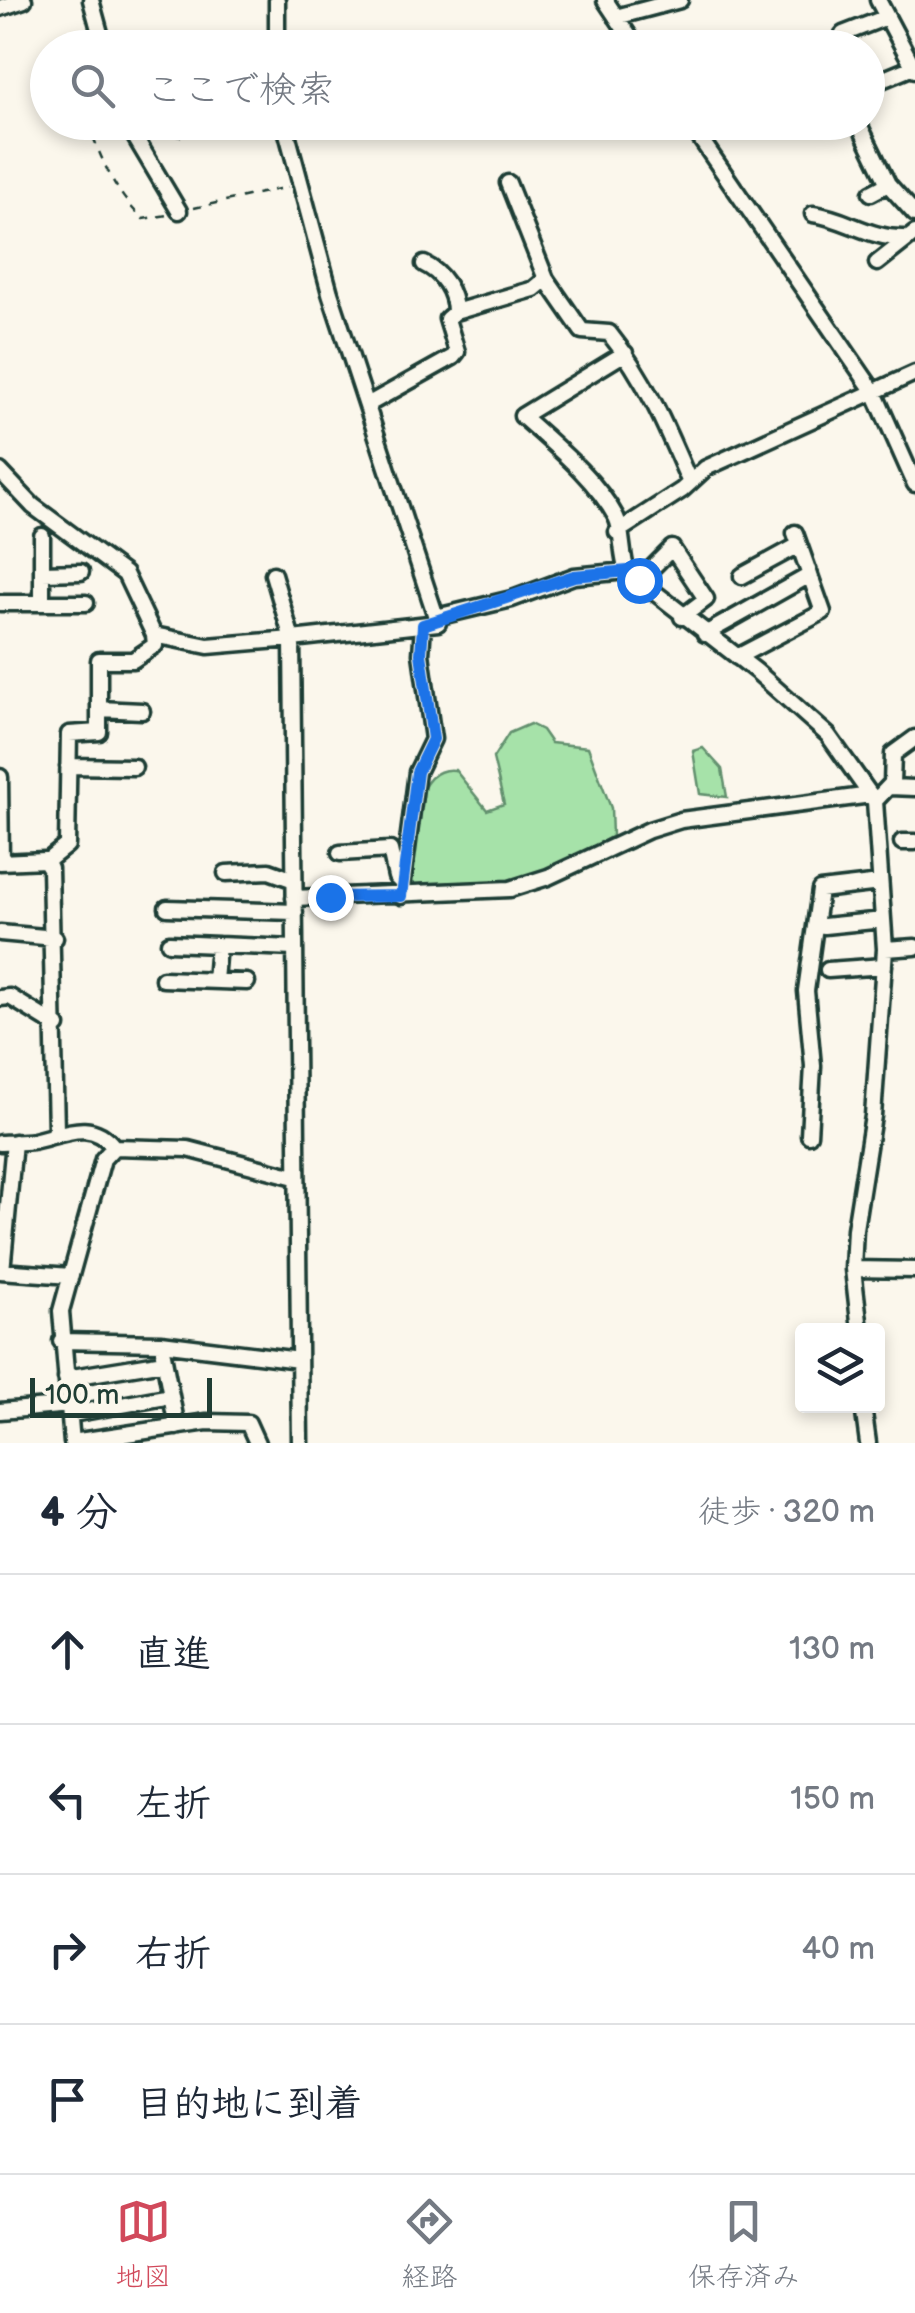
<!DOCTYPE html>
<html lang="ja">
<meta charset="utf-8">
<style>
:root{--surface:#fff;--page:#f6f6f7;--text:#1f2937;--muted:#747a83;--line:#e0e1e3;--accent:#d1495b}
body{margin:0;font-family:"Balsamiq Sans","Klee One",sans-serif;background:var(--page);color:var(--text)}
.controls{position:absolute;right:30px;bottom:30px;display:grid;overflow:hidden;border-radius:10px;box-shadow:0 5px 15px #0003}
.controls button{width:90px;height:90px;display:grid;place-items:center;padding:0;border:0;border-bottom:2px solid var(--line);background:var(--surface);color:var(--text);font:50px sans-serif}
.scale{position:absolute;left:30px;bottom:25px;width:182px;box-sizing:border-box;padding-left:10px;border:5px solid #1f3d34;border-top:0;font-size:28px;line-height:35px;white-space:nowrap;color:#1f3d34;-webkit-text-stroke:8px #fbf7ec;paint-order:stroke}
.stop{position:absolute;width:30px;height:30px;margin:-22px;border:8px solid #1a73e8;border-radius:50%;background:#fff}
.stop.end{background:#1a73e8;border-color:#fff;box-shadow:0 2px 10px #0008}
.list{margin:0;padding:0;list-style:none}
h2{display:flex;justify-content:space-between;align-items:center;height:130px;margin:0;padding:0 40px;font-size:42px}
h2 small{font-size:32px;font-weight:400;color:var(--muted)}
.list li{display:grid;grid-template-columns:65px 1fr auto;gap:30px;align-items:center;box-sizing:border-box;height:150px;padding:0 40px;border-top:2px solid var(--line)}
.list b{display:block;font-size:38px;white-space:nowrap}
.list em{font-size:32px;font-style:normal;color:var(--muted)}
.icon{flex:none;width:55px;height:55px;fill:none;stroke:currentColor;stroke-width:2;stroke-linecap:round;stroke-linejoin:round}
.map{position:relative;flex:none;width:915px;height:1443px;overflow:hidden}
.search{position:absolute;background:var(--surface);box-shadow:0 5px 15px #0003;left:30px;right:30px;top:30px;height:110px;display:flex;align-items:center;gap:25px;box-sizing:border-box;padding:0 35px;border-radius:55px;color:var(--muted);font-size:38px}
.sheet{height:730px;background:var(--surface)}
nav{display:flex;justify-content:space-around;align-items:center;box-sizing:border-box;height:140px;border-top:2px solid var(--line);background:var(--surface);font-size:28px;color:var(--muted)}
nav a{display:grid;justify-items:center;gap:5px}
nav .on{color:var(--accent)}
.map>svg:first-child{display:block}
.green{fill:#a6e2a9;stroke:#62906e;stroke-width:2.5}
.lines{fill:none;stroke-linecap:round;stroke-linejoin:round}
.minor-casing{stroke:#1f3d34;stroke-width:21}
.path{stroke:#1f3d34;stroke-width:2.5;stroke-dasharray:8 8;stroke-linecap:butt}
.minor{stroke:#fbf7ec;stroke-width:14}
.route{stroke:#1a73e8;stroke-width:12}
</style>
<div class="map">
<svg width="915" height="1443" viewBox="0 0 915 1443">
<rect width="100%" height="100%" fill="#fbf7ec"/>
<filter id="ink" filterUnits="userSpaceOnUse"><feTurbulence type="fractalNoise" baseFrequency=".01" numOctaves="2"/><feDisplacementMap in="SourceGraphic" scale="20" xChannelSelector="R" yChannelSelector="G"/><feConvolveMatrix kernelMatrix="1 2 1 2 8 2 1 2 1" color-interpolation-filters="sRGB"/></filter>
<g filter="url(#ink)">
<path class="green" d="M530,724L542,730L551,743L588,747L611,808L612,836C530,887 500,886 406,889C411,856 407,764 455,770L487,810L504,804L493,758L509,733Z
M703,748L722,769L727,797L700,794L693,751Z"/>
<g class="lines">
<g class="minor-casing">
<path id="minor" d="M91,0L104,48
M605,0L637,48
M878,0L915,70
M0,8L24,0
M616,17L680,0
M843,34L887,17
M277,48V0
M872,84L913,67
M126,122L179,211
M178,122L179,127
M284,122L330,293L438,623L292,639L300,1443
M689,122L874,392L915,484
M858,122L888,184L915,214
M508,183L546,279L582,331L609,333C646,379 667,429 690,483
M871,193L888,184
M813,214C846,218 870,239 904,238
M877,263L915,233
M424,264C442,272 455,292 455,312
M625,353L522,416C554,445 595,478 616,517C623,530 621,555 627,571
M367,405L453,357L457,352L447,319L455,312L534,289L546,279
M0,471L33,506L125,574L154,635L208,646L292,639L273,574
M617,532L682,490L706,468L915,373
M42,536V603
M42,573L81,572
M742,576L799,545
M639,581L672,548L706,599L682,617
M0,603H86
M436,617L512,599L574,576L627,571L756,671L828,735L874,800
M705,634L810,575
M737,657L823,612L795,533
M99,709L142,711
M68,766L134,767
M0,777L1,862
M890,787L915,788
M902,842H915
M340,853L390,850L396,877L402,883
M0,862L45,860L50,868L56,1131
M46,862L67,845L69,734L99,732V660H133L155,645L154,635
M226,873L269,871L294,880
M401,896L417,772L433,739L421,654L423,625
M294,898L510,889L548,877L649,830L681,820L871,795
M167,908L295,912
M824,926L883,920
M0,933L55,938
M169,943L295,948
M885,949L915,947
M828,970L884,966
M163,979L247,982
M215,981L218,945
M0,998L10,997L57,1026
M809,1135L813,1066L806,991L820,890L880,883
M0,1143C11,1142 22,1143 33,1141C62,1135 91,1117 114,1147
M853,1269L915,1270
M0,1271L71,1276
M2,1271L14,1142
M860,1330L853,1269L855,1229L873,1116L885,949L875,801L892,783L893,754L915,738
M61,1341L161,1343L299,1360
M163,1354L177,1427
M66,1378L164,1362
M863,1406L868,1443
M0,1411L71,1405
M72,1414L171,1396
M72,1442L207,1422L248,1423L257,1443
M72,1443L61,1311L103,1159L114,1147L188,1149L295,1177"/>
</g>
<path class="path" d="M88,122C100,157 115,194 143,219L167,215
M194,208L288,187"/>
<use href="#minor" class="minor"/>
</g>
</g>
<g class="lines" filter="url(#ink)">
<path class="route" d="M330,897L401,896L417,772L433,739L421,654L423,625L574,576L628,571L639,580"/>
</g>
</svg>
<div class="controls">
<button><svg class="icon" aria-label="layers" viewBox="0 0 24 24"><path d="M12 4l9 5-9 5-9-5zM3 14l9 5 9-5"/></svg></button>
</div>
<div class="scale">100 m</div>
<div class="stop" style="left:639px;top:580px"></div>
<div class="stop end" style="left:330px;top:897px"></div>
<div class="search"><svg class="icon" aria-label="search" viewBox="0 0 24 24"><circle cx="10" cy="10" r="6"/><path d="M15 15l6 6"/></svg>ここで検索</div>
</div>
<section class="sheet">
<h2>4 分<small>徒歩 · 320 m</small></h2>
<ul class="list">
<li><svg class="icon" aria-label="ahead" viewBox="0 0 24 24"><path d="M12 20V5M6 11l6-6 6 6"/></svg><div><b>直進</b></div><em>130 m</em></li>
<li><svg class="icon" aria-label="left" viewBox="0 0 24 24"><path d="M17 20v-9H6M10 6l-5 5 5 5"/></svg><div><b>左折</b></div><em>150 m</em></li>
<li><svg class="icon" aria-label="right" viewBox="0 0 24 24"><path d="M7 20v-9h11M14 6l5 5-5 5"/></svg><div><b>右折</b></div><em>40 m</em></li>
<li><svg class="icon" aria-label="arrive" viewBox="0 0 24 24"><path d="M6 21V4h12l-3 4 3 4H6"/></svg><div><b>目的地に到着</b></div></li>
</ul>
</section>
<nav>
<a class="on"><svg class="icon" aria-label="map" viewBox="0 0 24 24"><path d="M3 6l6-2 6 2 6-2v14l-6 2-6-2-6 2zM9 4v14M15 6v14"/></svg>地図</a>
<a><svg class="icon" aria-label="directions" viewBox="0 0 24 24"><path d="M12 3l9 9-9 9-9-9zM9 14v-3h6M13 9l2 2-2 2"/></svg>経路</a>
<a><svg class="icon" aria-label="saved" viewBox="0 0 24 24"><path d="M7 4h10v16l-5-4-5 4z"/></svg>保存済み</a>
</nav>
